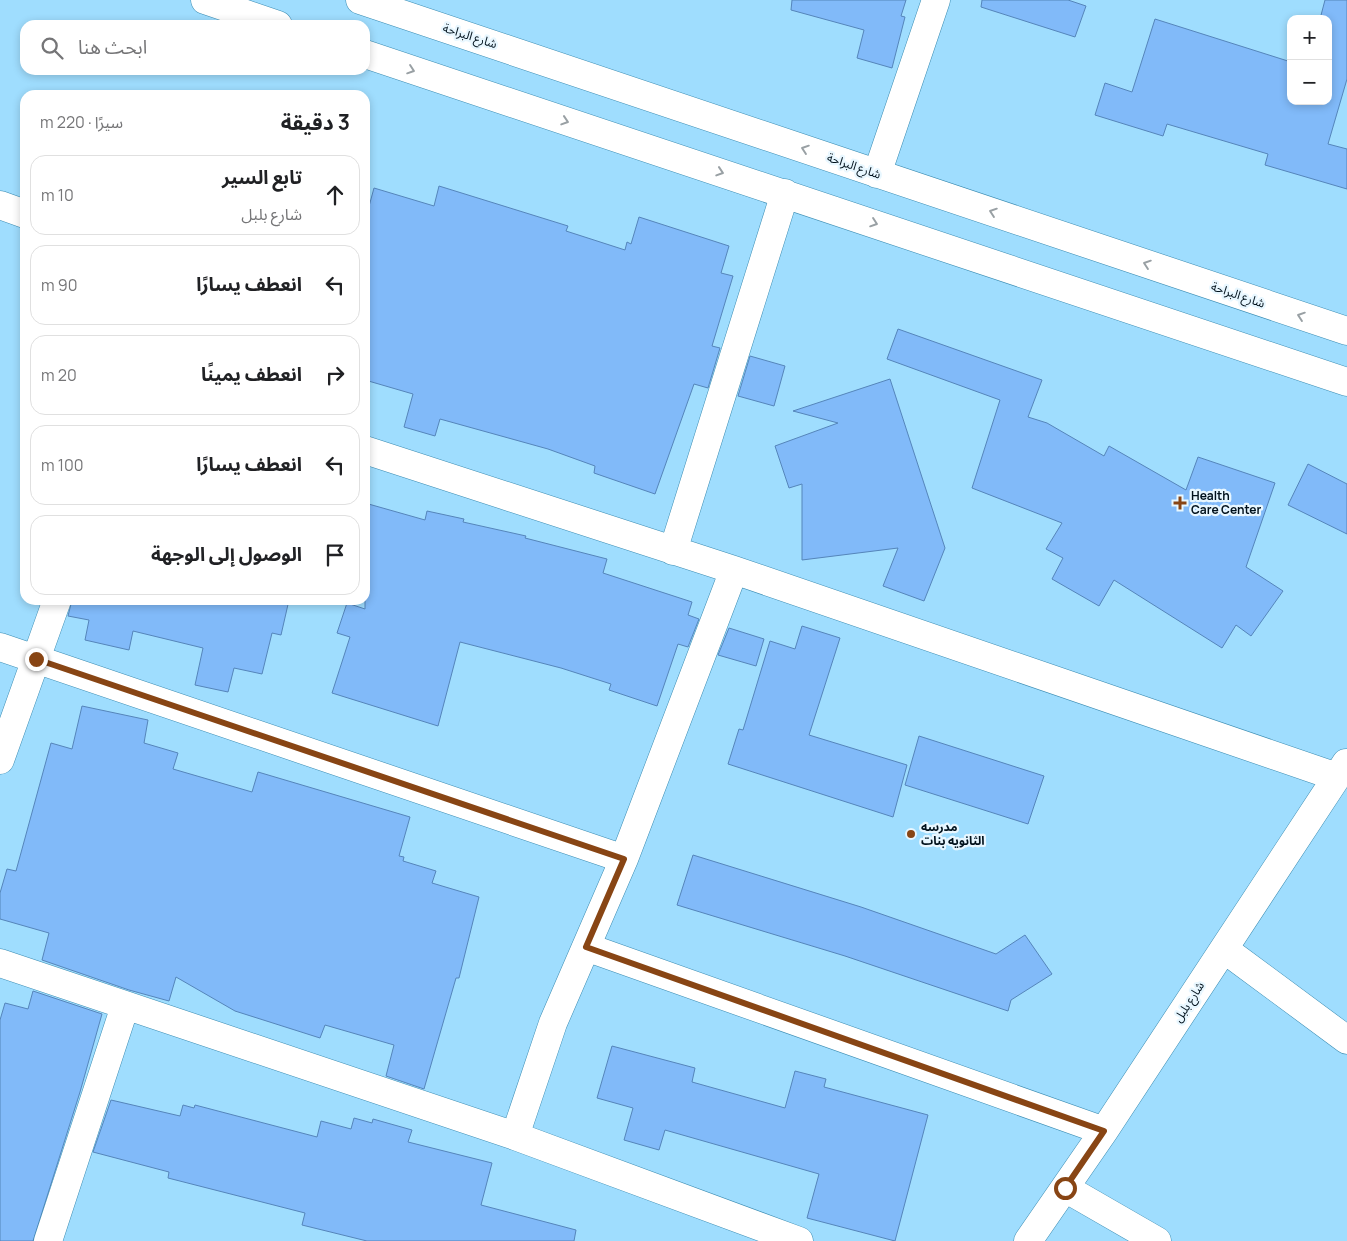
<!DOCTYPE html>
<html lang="ar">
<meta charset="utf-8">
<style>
:root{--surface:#fff;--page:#f6f6f6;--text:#202124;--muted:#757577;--line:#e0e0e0}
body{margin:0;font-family:Manrope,"Noto Sans Arabic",sans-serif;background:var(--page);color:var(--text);direction:rtl}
.controls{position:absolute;right:15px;top:15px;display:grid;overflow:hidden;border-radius:10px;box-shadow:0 2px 8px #0003}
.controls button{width:45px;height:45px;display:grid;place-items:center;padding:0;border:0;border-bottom:1px solid var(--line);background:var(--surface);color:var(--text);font:25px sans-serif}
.stop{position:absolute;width:15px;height:15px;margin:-11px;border:4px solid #884514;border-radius:50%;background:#fff}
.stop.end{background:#884514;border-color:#fff;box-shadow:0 1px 5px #0008}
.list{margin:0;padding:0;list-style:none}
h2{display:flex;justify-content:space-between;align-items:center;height:65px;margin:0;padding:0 20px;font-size:21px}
h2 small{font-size:16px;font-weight:400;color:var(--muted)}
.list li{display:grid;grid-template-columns:32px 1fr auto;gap:15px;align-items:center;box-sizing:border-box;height:80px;margin:0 10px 10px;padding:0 10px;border:1px solid var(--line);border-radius:15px}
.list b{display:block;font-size:19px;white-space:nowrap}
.list p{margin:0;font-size:16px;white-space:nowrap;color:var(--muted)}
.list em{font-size:16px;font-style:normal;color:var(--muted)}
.icon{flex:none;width:28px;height:28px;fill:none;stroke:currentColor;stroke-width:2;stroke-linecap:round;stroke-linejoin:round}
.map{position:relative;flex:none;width:1347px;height:1241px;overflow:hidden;direction:ltr}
.search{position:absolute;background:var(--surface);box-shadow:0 2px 8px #0003;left:20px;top:20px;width:350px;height:55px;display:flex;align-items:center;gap:12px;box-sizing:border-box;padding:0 18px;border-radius:15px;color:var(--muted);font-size:19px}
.panel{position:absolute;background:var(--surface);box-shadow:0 2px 8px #0003;left:20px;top:90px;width:350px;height:515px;border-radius:15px;direction:rtl}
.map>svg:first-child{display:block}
.building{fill:#81baf9;stroke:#5585ba}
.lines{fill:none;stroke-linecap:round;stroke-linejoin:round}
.minor-casing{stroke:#3b8cb2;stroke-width:29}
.minor{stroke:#fff;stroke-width:28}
.oneway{stroke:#99a0a4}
.route{stroke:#884514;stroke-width:6}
.poi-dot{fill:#884514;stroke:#e8f7ff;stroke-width:2}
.labels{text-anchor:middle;stroke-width:4.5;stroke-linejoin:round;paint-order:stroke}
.street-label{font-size:12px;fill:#00111c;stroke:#e8f7ff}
.poi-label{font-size:12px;font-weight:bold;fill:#00111c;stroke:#e8f7ff;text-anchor:start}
</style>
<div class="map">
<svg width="1347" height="1241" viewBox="0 0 1347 1241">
<rect width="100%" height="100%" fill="#9fddfe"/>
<path class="building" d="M792,0H906L901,16L905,17L892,68L857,58L864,30L791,10Z
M982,0H1068L1086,6L1075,37L981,7Z
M1325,0H1347V79L1328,144L1347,149V189L1265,165L1268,154L1167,124L1163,136L1095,115L1105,83L1132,92L1155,19L1291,62V101H1328V19H1320Z
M439,186L568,226L566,231L625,250L627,242L631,244L639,217L729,246L721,273L733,276L712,346L720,348L708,388L694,384L655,494L594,473L595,466L548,449L440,419L435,436L404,427L413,394L365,380V221L374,188L434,206Z
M898,329L1042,380L1028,417L1047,423L1104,456L1109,446L1186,490L1198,457L1275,483L1246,567L1283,591L1251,636L1236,625L1222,648L1114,580L1099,606L1052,579L1063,558L1046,549L1062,523L972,488L1000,400L887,359Z
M750,356L785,366L774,406L738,396Z
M890,379L945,548L924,601L883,586L898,548L802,560V484L789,488L775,446L838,423L793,411Z
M1308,464L1347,484V534L1288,505Z
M365,503L425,520L427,511L464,519L463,522L526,536L525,538L607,559L603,573L692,602L688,615L699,619L688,647L678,644L657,706L609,690L611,684L561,668L460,642L438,726L332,693L350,637L337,633L347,603L365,609Z
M72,600H289L281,635L272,633L262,674L234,668L228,692L195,685L203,648L133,631L129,650L85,640L89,620L68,616Z
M802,626L840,638L809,735L907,765L893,817L728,764L739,729L743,730L770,641L795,649Z
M729,628L764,639L756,666L718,655Z
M82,706L148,720L144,743L178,753L173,769L252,792L258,772L410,817L399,856L404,857L403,861L436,871L432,883L479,897L459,978H456L424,1089L386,1076L394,1045L325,1025L320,1038L235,1011L176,977L169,1001L129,990L42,960L49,933L0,919V893L7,869L16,871L51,743L72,749Z
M919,736L1044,776L1028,824L905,785Z
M693,855L861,907L996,954L1025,935L1052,974L1011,1000L1008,1011L845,956L677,905Z
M33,991L102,1014L80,1092L33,1241H0V1020L5,1003L28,1009Z
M612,1046L695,1068L692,1082L785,1108L795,1071L826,1079L824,1087L928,1115L895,1241L807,1218L819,1174L665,1130L659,1150L624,1140L633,1108L597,1098Z
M111,1100L180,1116L183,1105L194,1108L195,1105L317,1137L321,1121L351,1129L354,1118L372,1123L373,1119L412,1130L408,1142L492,1163L481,1205L576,1230L574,1241H367L302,1225L305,1213L168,1178L169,1172L93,1152Z"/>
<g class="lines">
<g class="minor-casing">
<path id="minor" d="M205,0L278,25
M360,0L1347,331
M365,54L1347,382
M877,174L936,0
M0,205L25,214
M365,450L734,570L1337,777
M673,551L785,193
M0,647L624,859
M0,760L57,600
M586,947L1104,1131
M1224,949L1347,1040
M0,963L515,1136L799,1241
M515,1136L553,1023L624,859L734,570
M1065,1188L1157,1241
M48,1241L125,1006
M1028,1241L1104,1131L1346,763"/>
</g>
<use href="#minor" class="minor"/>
</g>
<defs><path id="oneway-chevron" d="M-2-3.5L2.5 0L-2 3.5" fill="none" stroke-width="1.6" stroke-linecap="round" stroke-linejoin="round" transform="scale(1.25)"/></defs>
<g class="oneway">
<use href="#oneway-chevron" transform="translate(411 70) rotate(19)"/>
<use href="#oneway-chevron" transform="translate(565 121) rotate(18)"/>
<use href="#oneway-chevron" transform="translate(805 149) rotate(-161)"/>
<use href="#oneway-chevron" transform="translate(720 172) rotate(18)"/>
<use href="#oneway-chevron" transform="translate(993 212) rotate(-161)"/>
<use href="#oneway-chevron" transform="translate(874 223) rotate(19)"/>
<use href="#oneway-chevron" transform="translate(1147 264) rotate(-161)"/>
<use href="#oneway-chevron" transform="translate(1301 316) rotate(-161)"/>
</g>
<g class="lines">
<path class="route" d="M36,659L624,859L586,947L1104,1131L1065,1188"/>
</g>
<g class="poi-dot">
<path d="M1177.5 495.5h5v5h5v5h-5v5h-5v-5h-5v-5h5z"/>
<circle cx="911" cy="834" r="5"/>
</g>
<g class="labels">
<g class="street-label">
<text transform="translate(470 36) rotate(18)" y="4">شارع البراحة</text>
<text transform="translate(854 166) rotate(19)" y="4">شارع البراحة</text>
<text transform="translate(1238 295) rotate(19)" y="4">شارع البراحة</text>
<text transform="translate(1189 1002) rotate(-57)" y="4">شارع بلبل</text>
</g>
<g class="poi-label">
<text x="1191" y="500">Health<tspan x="1191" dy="14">Care Center</tspan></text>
<text x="921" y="831">مدرسه<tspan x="921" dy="14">الثانويه بنات</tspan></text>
</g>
</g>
</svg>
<div class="controls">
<button>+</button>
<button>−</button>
</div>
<div class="stop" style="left:1065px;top:1188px"></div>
<div class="stop end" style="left:36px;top:659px"></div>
<div class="search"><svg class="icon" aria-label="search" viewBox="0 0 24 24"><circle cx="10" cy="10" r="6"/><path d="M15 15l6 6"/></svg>ابحث هنا</div>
<section class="panel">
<h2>3 دقيقة<small>سيرًا · 220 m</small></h2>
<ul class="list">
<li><svg class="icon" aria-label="ahead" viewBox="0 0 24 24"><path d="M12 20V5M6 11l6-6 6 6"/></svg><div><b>تابع السير</b><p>شارع بلبل</p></div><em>10 m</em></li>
<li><svg class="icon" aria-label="left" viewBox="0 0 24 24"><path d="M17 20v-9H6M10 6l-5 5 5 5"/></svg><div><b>انعطف يسارًا</b></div><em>90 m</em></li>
<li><svg class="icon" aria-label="right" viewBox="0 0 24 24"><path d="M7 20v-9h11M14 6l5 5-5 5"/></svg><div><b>انعطف يمينًا</b></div><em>20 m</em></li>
<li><svg class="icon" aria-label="left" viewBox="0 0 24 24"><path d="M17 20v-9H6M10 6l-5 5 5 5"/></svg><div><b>انعطف يسارًا</b></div><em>100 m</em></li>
<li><svg class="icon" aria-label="arrive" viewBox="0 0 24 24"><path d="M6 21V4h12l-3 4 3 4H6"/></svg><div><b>الوصول إلى الوجهة</b></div></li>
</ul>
</section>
</div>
